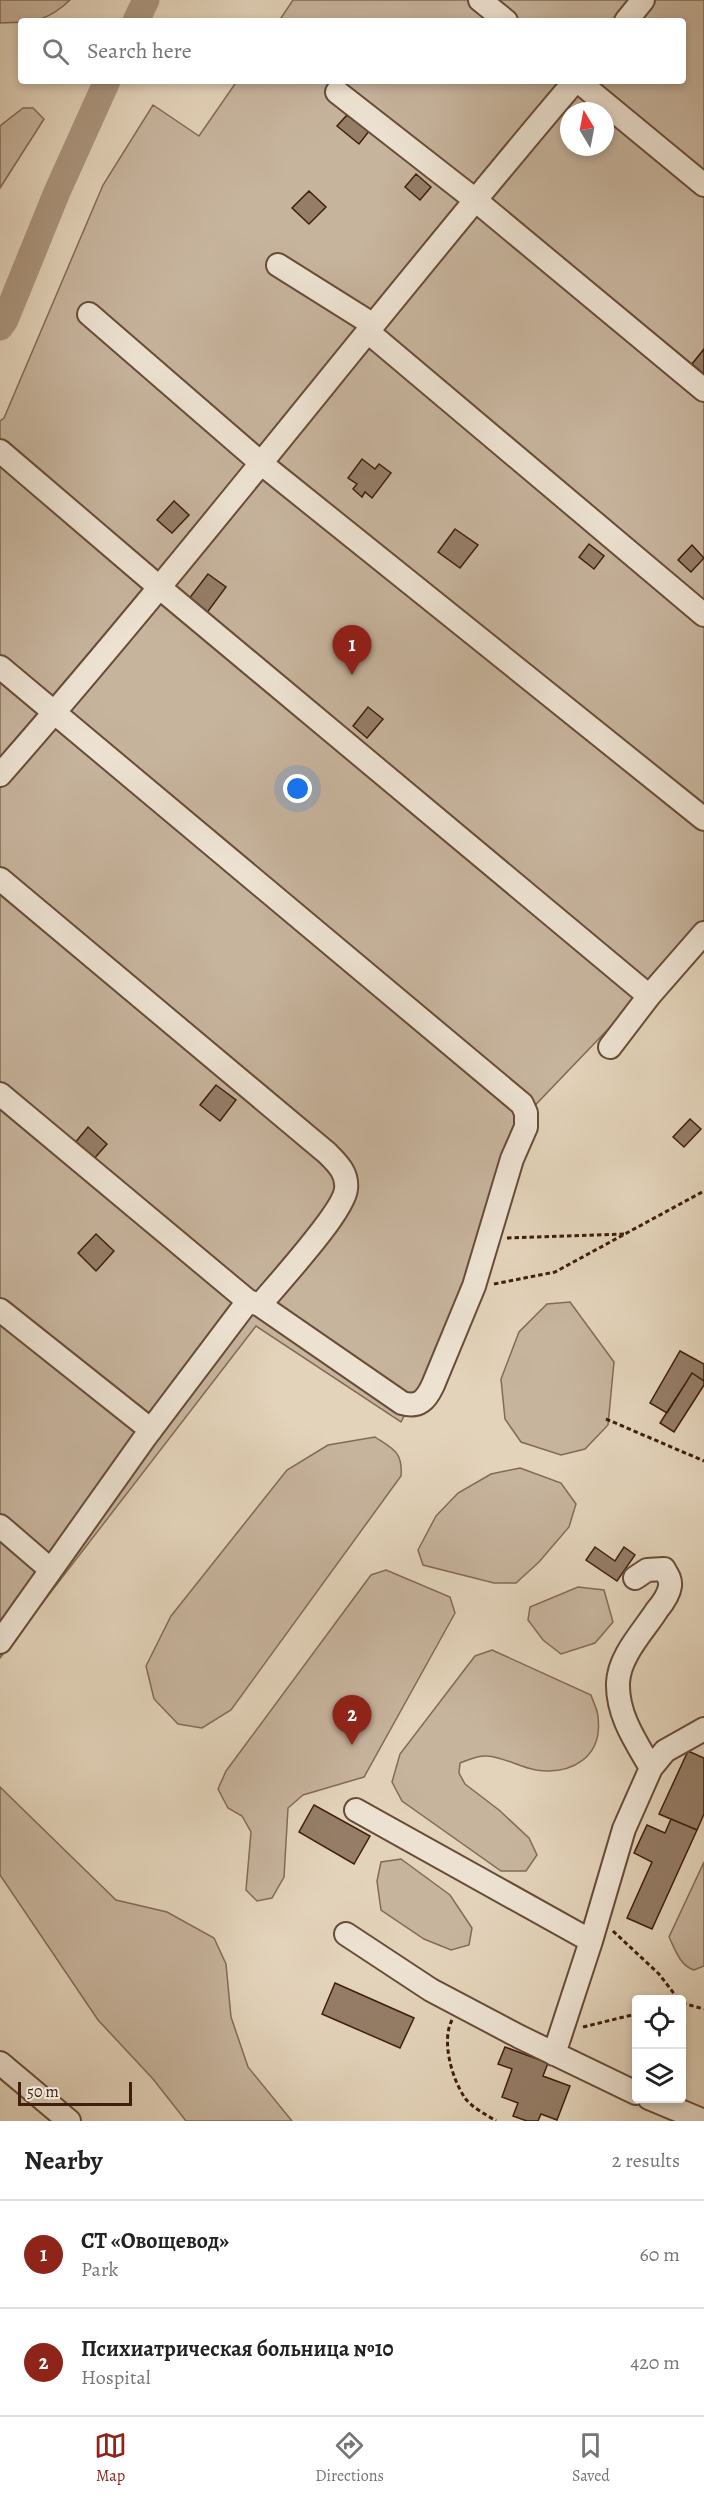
<!DOCTYPE html>
<meta charset="utf-8">
<style>
:root{--surface:#fff;--page:#f2f2f2;--text:#222;--muted:#767676;--line:#e0e0e0;--accent:#8f2418}
body{margin:0;font-family:Alegreya,serif;background:var(--page);color:var(--text)}
.controls{position:absolute;right:18px;bottom:18px;display:grid;overflow:hidden;border-radius:6px;box-shadow:0 3px 9px #0003}
.controls button{width:54px;height:54px;display:grid;place-items:center;padding:0;border:0;border-bottom:2px solid var(--line);background:var(--surface);color:var(--text);font:30px sans-serif}
.compass{position:absolute;left:560px;top:102px;width:54px;height:54px;border-radius:50%;background:var(--surface);box-shadow:0 3px 9px #0003;rotate:350deg}
.scale{position:absolute;left:18px;bottom:15px;width:114px;box-sizing:border-box;padding-left:6px;border:3px solid #401f0d;border-top:0;font-size:16px;line-height:21px;white-space:nowrap;color:#401f0d;-webkit-text-stroke:4px #ede2d2;paint-order:stroke}
.you{position:absolute;left:298px;top:789px;width:21px;height:21px;margin:-15px;border:4px solid #fff;border-radius:50%;background:#1a73e8;box-shadow:0 0 0 9px #1a73e833}
.badge{display:grid;place-items:center;width:39px;height:39px;border-radius:50%;background:var(--accent);color:#fff;font-size:20px;font-weight:700}
.pin{position:absolute;translate:-50% -50px;filter:drop-shadow(0 2px 3px #0008)}
.pin::after{content:'';position:absolute;top:32px;width:21px;height:18px;background:inherit;clip-path:polygon(0 0,100% 0,50% 100%)}
.list{margin:0;padding:0;list-style:none}
h2{display:flex;justify-content:space-between;align-items:center;height:78px;margin:0;padding:0 24px;font-size:26px}
h2 small{font-size:20px;font-weight:400;color:var(--muted)}
.list li{display:grid;grid-template-columns:39px 1fr auto;gap:18px;align-items:center;box-sizing:border-box;height:108px;padding:0 24px;border-top:2px solid var(--line)}
.list b{display:block;font-size:22px;white-space:nowrap}
.list p{margin:0;font-size:20px;white-space:nowrap;color:var(--muted)}
.list em{font-size:20px;font-style:normal;color:var(--muted)}
.icon{flex:none;width:33px;height:33px;fill:none;stroke:currentColor;stroke-width:2;stroke-linecap:round;stroke-linejoin:round}
.map{position:relative;flex:none;width:704px;height:2121px;overflow:hidden}
.search{position:absolute;background:var(--surface);box-shadow:0 3px 9px #0003;left:18px;right:18px;top:18px;height:66px;display:flex;align-items:center;gap:15px;box-sizing:border-box;padding:0 21px;border-radius:6px;color:var(--muted);font-size:22px}
.sheet{height:294px;background:var(--surface)}
nav{display:flex;justify-content:space-around;align-items:center;box-sizing:border-box;height:84px;border-top:2px solid var(--line);background:var(--surface);font-size:16px;color:var(--muted)}
nav a{display:grid;justify-items:center;gap:3px}
nav .on{color:var(--accent)}
.map>svg:first-child{display:block}
.green{fill:#c7b49d;stroke:#846a55;stroke-width:1.5;fill-rule:evenodd}
.lines{fill:none;stroke-linecap:round;stroke-linejoin:round}
.river{stroke:#ac967f;stroke-width:27}
.building{fill:#957d67;stroke:#401f0d;stroke-width:1.5}
.minor-casing{stroke:#694c38;stroke-width:26}
.path{stroke:#401f0d;stroke-width:3;stroke-dasharray:4.5 3;stroke-linecap:butt}
.minor{stroke:#ede2d2;stroke-width:22}
</style>
<div class="map">
<svg width="704" height="2121" viewBox="0 0 704 2121">
<rect width="100%" height="100%" fill="#e3d3ba"/>
<filter id="stains"><feTurbulence type="fractalNoise" baseFrequency=".00333" numOctaves="4"/><feColorMatrix values="0 0 0 0 .2 0 0 0 0 .09 0 0 0 0 .02 0 0 0 .5 -.17"/></filter>
<radialGradient id="worn" r=".72"><stop offset=".6" stop-color="#630" stop-opacity="0"/><stop offset="1" stop-color="#630" stop-opacity=".3"/></radialGradient>
<path class="green" d="M0,0H70C46,23 31,22 0,23Z
M293,0H704V929L522,1119L462,1304L401,1422L256,1326L0,1658V421L4,418L103,185L153,105L199,136L237,81H683V21H279ZM569,111H605V147H569Z
M23,108H33L44,119L0,188V126Z
M570,1302L614,1362L608,1425L585,1449L561,1455L521,1442L505,1419L501,1379L519,1332L547,1304Z
M375,1437C393,1449 403,1452 401,1476L231,1710L202,1728L178,1724L154,1699L146,1666L171,1616L287,1470L328,1445Z
M520,1468L561,1483L576,1504L569,1527L539,1562L516,1583H494L423,1565L418,1550L436,1516L458,1493L491,1474Z
M386,1570L450,1597L455,1613L364,1777L303,1795L288,1808L284,1877L272,1898L257,1901L246,1890L251,1832L242,1816L228,1808L218,1789L226,1771L371,1575Z
M578,1587L604,1590L613,1622L595,1643L561,1654L543,1640L528,1620L530,1607Z
M492,1650L591,1695C593,1702 598,1710 598,1717C603,1757 572,1775 536,1770C519,1767 504,1757 487,1756C478,1755 468,1760 460,1763L459,1773L465,1784L499,1810L529,1838L537,1855L526,1871H501L402,1801L392,1782L400,1754L475,1656Z
M0,1787L116,1900L167,1912L214,1938L226,1964L231,2017L248,2067L292,2121H186L153,2079L98,2020L0,1875Z
M401,1859L450,1895L472,1928L469,1945L451,1950L424,1939L381,1910L377,1881L381,1862Z
M704,1862V1966L694,1970C680,1966 675,1949 669,1937Z"/>
<g class="lines">
<path class="river" d="M136,21L146,0
M0,327L5,320L57,192L107,81"/>
</g>
<path class="building" d="M347,115L370,130L359,144L337,126Z
M416,174L431,187L420,200L405,187Z
M309,191L326,207L309,224L292,208Z
M704,349V374L692,364Z
M362,459L375,469L379,464L391,473L372,498L365,492L362,497L353,489L357,484L348,478Z
M174,501L189,515L172,533L157,520Z
M455,529L478,545L460,568L438,552Z
M589,544L604,556L594,569L579,557Z
M692,545L704,558L691,572L678,560Z
M208,574L226,587L206,614L188,600Z
M368,707L383,719L367,738L353,726Z
M216,1085L236,1100L220,1121L200,1105Z
M690,1119L701,1129L684,1147L673,1137Z
M88,1127L107,1144L93,1160L74,1144Z
M96,1234L114,1251L96,1271L78,1253Z
M680,1351L704,1364V1381L692,1373L667,1413L650,1403Z
M692,1373L704,1381V1385L674,1432L660,1423Z
M595,1547L615,1561L624,1547L635,1555L617,1581L586,1560Z
M688,1751L704,1758V1814L697,1830L659,1814Z
M314,1805L370,1836L354,1864L299,1832Z
M671,1819L697,1830L652,1929L627,1918L652,1862L634,1853L647,1825L665,1833Z
M335,1983L414,2018L400,2048L322,2014Z
M505,2047L548,2063L543,2076L570,2086L557,2120L541,2114L538,2121H527L513,2116L518,2103L502,2097L512,2069L498,2064Z"/>
<g class="lines">
<g class="minor-casing">
<path id="minor" d="M480,0L506,21
M626,21L643,0
M578,81L704,185
M337,92L474,199L704,390
M278,265L372,324
M89,314L262,464L704,819
M367,331L704,615
M0,451L159,587L649,996
M0,667L522,1104L526,1113V1127L512,1159L474,1286L433,1385C426,1400 419,1408 402,1403L260,1305L248,1301L0,1094
M0,775C198,549 380,310 575,81
M0,879L327,1153C337,1163 348,1173 346,1189C344,1212 278,1283 260,1305
M610,1047L649,996L704,933
M0,1310L151,1430
M0,1526L51,1570
M635,1578L647,1570L664,1569C667,1574 671,1580 670,1586C669,1594 662,1604 657,1610C643,1632 619,1656 618,1683C617,1715 636,1742 651,1768
M0,1642L144,1439L248,1301
M356,1810L591,1941
M346,1934L431,1990L520,2037L636,2093
M554,2054L591,1941L624,1829L651,1768L665,1751L704,1729
M0,2063L69,2121
M649,2098L704,2121"/>
</g>
<path class="path" d="M507,1238L626,1234
M494,1284L555,1272L704,1191
M606,1419L704,1461
M613,1931L659,1974L679,2000
M682,2003L704,2009
M452,2020C441,2041 452,2079 465,2098C471,2107 487,2115 496,2121
M583,2027L636,2014"/>
<use href="#minor" class="minor"/>
</g>
<rect width="100%" height="100%" filter="url(#stains)"/>
<rect width="100%" height="100%" fill="url(#worn)"/>
</svg>
<div class="controls">
<button><svg class="icon" aria-label="locate" viewBox="0 0 24 24"><circle cx="12" cy="12" r="6"/><path d="M12 2v4M12 18v4M2 12h4M18 12h4"/></svg></button>
<button><svg class="icon" aria-label="layers" viewBox="0 0 24 24"><path d="M12 4l9 5-9 5-9-5zM3 14l9 5 9-5"/></svg></button>
</div>
<svg class="compass" viewBox="-18 -18 36 36"><path d="M0-13l5 13h-10z" fill="#e53935"/><path d="M0 13l5-13h-10z" fill="#767676"/></svg>
<div class="scale">50 m</div>
<div class="you"></div>
<div class="pin badge" style="left:352px;top:675px">1</div>
<div class="pin badge" style="left:352px;top:1745px">2</div>
<div class="search"><svg class="icon" aria-label="search" viewBox="0 0 24 24"><circle cx="10" cy="10" r="6"/><path d="M15 15l6 6"/></svg>Search here</div>
</div>
<section class="sheet">
<h2>Nearby<small>2 results</small></h2>
<ul class="list">
<li><span class="badge">1</span><div><b>СТ «Овощевод»</b><p>Park</p></div><em>60 m</em></li>
<li><span class="badge">2</span><div><b>Психиатрическая больница №10</b><p>Hospital</p></div><em>420 m</em></li>
</ul>
</section>
<nav>
<a class="on"><svg class="icon" aria-label="map" viewBox="0 0 24 24"><path d="M3 6l6-2 6 2 6-2v14l-6 2-6-2-6 2zM9 4v14M15 6v14"/></svg>Map</a>
<a><svg class="icon" aria-label="directions" viewBox="0 0 24 24"><path d="M12 3l9 9-9 9-9-9zM9 14v-3h6M13 9l2 2-2 2"/></svg>Directions</a>
<a><svg class="icon" aria-label="saved" viewBox="0 0 24 24"><path d="M7 4h10v16l-5-4-5 4z"/></svg>Saved</a>
</nav>
